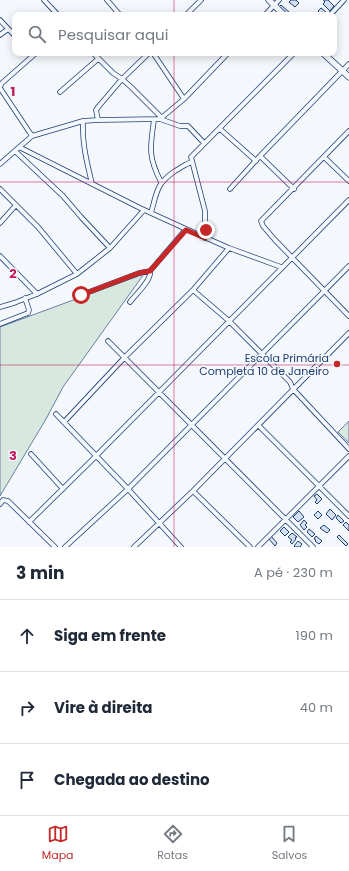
<!DOCTYPE html>
<html lang="pt">
<meta charset="utf-8">
<style>
:root{--surface:#fff;--page:#f2f2f3;--text:#1f2937;--muted:#747a83;--line:#e0e1e3;--accent:#c62828}
body{margin:0;font-family:Poppins,sans-serif;background:var(--page);color:var(--text)}
.stop{position:absolute;width:12px;height:12px;margin:-9px;border:3px solid #c62828;border-radius:50%;background:#fff}
.stop.end{background:#c62828;border-color:#fff;box-shadow:0 1px 4px #0008}
.list{margin:0;padding:0;list-style:none}
h2{display:flex;justify-content:space-between;align-items:center;height:52px;margin:0;padding:0 16px;font-size:17px}
h2 small{font-size:13px;font-weight:400;color:var(--muted)}
.list li{display:grid;grid-template-columns:26px 1fr auto;gap:12px;align-items:center;box-sizing:border-box;height:72px;padding:0 16px;border-top:1px solid var(--line)}
.list b{display:block;font-size:15px;white-space:nowrap}
.list em{font-size:13px;font-style:normal;color:var(--muted)}
.icon{flex:none;width:22px;height:22px;fill:none;stroke:currentColor;stroke-width:2;stroke-linecap:round;stroke-linejoin:round}
.map{position:relative;flex:none;width:349px;height:547px;overflow:hidden}
.search{position:absolute;background:var(--surface);box-shadow:0 2px 10px #0003;left:12px;right:12px;top:12px;height:44px;display:flex;align-items:center;gap:10px;box-sizing:border-box;padding:0 14px;border-radius:8px;color:var(--muted);font-size:15px}
.sheet{height:268px;background:var(--surface)}
nav{display:flex;justify-content:space-around;align-items:center;box-sizing:border-box;height:56px;border-top:1px solid var(--line);background:var(--surface);font-size:11px;color:var(--muted)}
nav a{display:grid;justify-items:center;gap:2px}
nav .on{color:var(--accent)}
.map>svg:first-child{display:block}
.green{fill:#d7e8df;stroke:#687fa3}
.building{fill:#d5e0f0;stroke:#1d3f73}
.lines{fill:none;stroke-linecap:round;stroke-linejoin:round}
.street-casing{stroke:#1d3f73;stroke-width:5.5}
.secondary-casing{stroke:#1d3f73;stroke-width:7}
.street{stroke:#f4f7fb;stroke-width:4}
.secondary{stroke:#f4f7fb;stroke-width:5.5}
.route{stroke:#c62828;stroke-width:5}
.grid{fill:none;stroke:#c2185b;stroke-width:1;stroke-opacity:0.55}
.poi-dot{fill:#c62828;stroke:#f4f7fb;stroke-width:1.5}
.labels{text-anchor:middle;stroke-width:3;stroke-linejoin:round;paint-order:stroke}
.poi-label{font-size:11px;fill:#1d3f73;stroke:#f4f7fb;text-anchor:end}
.grid-label{font-size:13px;text-anchor:middle;font-weight:bold;fill:#c2185b;stroke:#f4f7fb;stroke-width:3;stroke-linejoin:round;paint-order:stroke}
</style>
<div class="map">
<svg width="349" height="547" viewBox="0 0 349 547">
<rect width="100%" height="100%" fill="#f4f7fb"/>
<path class="green" d="M144,274L63,387L46,419L0,496V327Z
M349,421V443L338,432Z"/>
<path class="building" d="M291,0H296L299,3L295,7L289,2Z
M324,0H328L334,6L330,11L323,4L325,2L324,1Z
M281,5L289,12L287,14L279,7Z
M321,8L327,13L325,15H322L318,11Z
M317,494L322,499L317,504L315,502L317,500L314,496Z
M330,509L336,515L332,520L326,514Z
M299,511L304,517L298,522L293,517Z
M318,511L322,515L318,519L314,515Z
M338,515L344,521L341,523L336,518Z
M304,520L307,523L305,525L307,527L304,530L300,525Z
M346,522L349,525V531L343,525Z
M324,525L330,530L327,533L320,528Z
M284,527L289,532L285,536L280,531Z
M309,529L315,534L312,537L307,532Z
M292,533L297,537L295,538L296,539L292,544L290,542L292,540L288,537Z
M339,535L348,544L346,546L337,537Z
M271,536L277,543L275,546L268,538Z
M316,536L322,541L319,544L315,541L316,540L314,539Z
M298,541L302,544L300,547H295L294,546Z"/>
<g class="lines">
<g class="street-casing">
<path id="street" d="M44,0L58,15
M107,0L120,15
M186,15L201,0
M265,15L279,0
M330,15L344,0
M0,20L15,36
M0,35L8,29
M93,53L113,73L122,79L131,87L161,117
M153,53L184,99
M0,87L2,83L36,53
M0,88L32,136
M60,92L98,59
M160,119L184,99L228,53
M98,120L96,110L99,106L122,79L149,53
M154,120C150,147 148,157 161,182
M83,121C82,145 87,162 92,184
M220,129L256,161
M349,131L261,221L263,226L275,240L349,316
M19,147L140,208L186,229L229,248L281,267
M15,151L63,196L81,217L110,248
M260,156L294,189
M324,157L349,181
M0,164L32,136L83,121L98,120L160,119L180,126H188L204,143
M0,189L38,227L77,274
M230,189L260,156L349,64
M151,213C157,192 156,184 175,171C181,168 185,164 192,162
M0,223L16,205
M205,238V211L191,157L294,53
M0,256L37,294
M193,290L229,321L290,382L293,389L349,449
M81,295L139,273L150,271L186,229
M130,302C136,294 152,280 150,271
M0,307L14,303L37,294L77,274L110,248L144,210
M0,324L28,313L29,310L25,298
M108,341L313,547
M56,414L128,489L65,547
M64,422L125,357L193,290L229,248
M258,425L349,516
M31,454L63,489
M193,491L250,547
M0,504L3,500L8,501L55,547
M29,522L91,461L349,200
M134,547L193,491L349,333
M181,547L128,489L349,266
M258,547L349,456"/>
</g>
<g class="secondary-casing">
<path id="secondary" d="M269,0L284,15
M323,53L349,77"/>
</g>
<use href="#street" class="street"/>
<use href="#secondary" class="secondary"/>
</g>
<g class="lines">
<path class="route" d="M81,295L139,273L150,271L186,230L205,238L206,230"/>
</g>
<path class="grid" d="M174,0V15M174,53V547M0,182H349M0,365H349"/>
<circle class="poi-dot" cx="337" cy="364" r="4"/>
<g class="labels">
<g class="poi-label">
<text x="329" y="362">Escola Primária<tspan x="329" dy="13">Completa 10 de Janeiro</tspan></text>
</g>
</g>
<g class="grid-label">
<text x="13" y="96">1</text>
<text x="13" y="278">2</text>
<text x="13" y="460">3</text>
</g>
</svg>
<div class="stop" style="left:81px;top:295px"></div>
<div class="stop end" style="left:206px;top:230px"></div>
<div class="search"><svg class="icon" aria-label="search" viewBox="0 0 24 24"><circle cx="10" cy="10" r="6"/><path d="M15 15l6 6"/></svg>Pesquisar aqui</div>
</div>
<section class="sheet">
<h2>3 min<small>A pé · 230 m</small></h2>
<ul class="list">
<li><svg class="icon" aria-label="ahead" viewBox="0 0 24 24"><path d="M12 20V5M6 11l6-6 6 6"/></svg><div><b>Siga em frente</b></div><em>190 m</em></li>
<li><svg class="icon" aria-label="right" viewBox="0 0 24 24"><path d="M7 20v-9h11M14 6l5 5-5 5"/></svg><div><b>Vire à direita</b></div><em>40 m</em></li>
<li><svg class="icon" aria-label="arrive" viewBox="0 0 24 24"><path d="M6 21V4h12l-3 4 3 4H6"/></svg><div><b>Chegada ao destino</b></div></li>
</ul>
</section>
<nav>
<a class="on"><svg class="icon" aria-label="map" viewBox="0 0 24 24"><path d="M3 6l6-2 6 2 6-2v14l-6 2-6-2-6 2zM9 4v14M15 6v14"/></svg>Mapa</a>
<a><svg class="icon" aria-label="directions" viewBox="0 0 24 24"><path d="M12 3l9 9-9 9-9-9zM9 14v-3h6M13 9l2 2-2 2"/></svg>Rotas</a>
<a><svg class="icon" aria-label="saved" viewBox="0 0 24 24"><path d="M7 4h10v16l-5-4-5 4z"/></svg>Salvos</a>
</nav>
